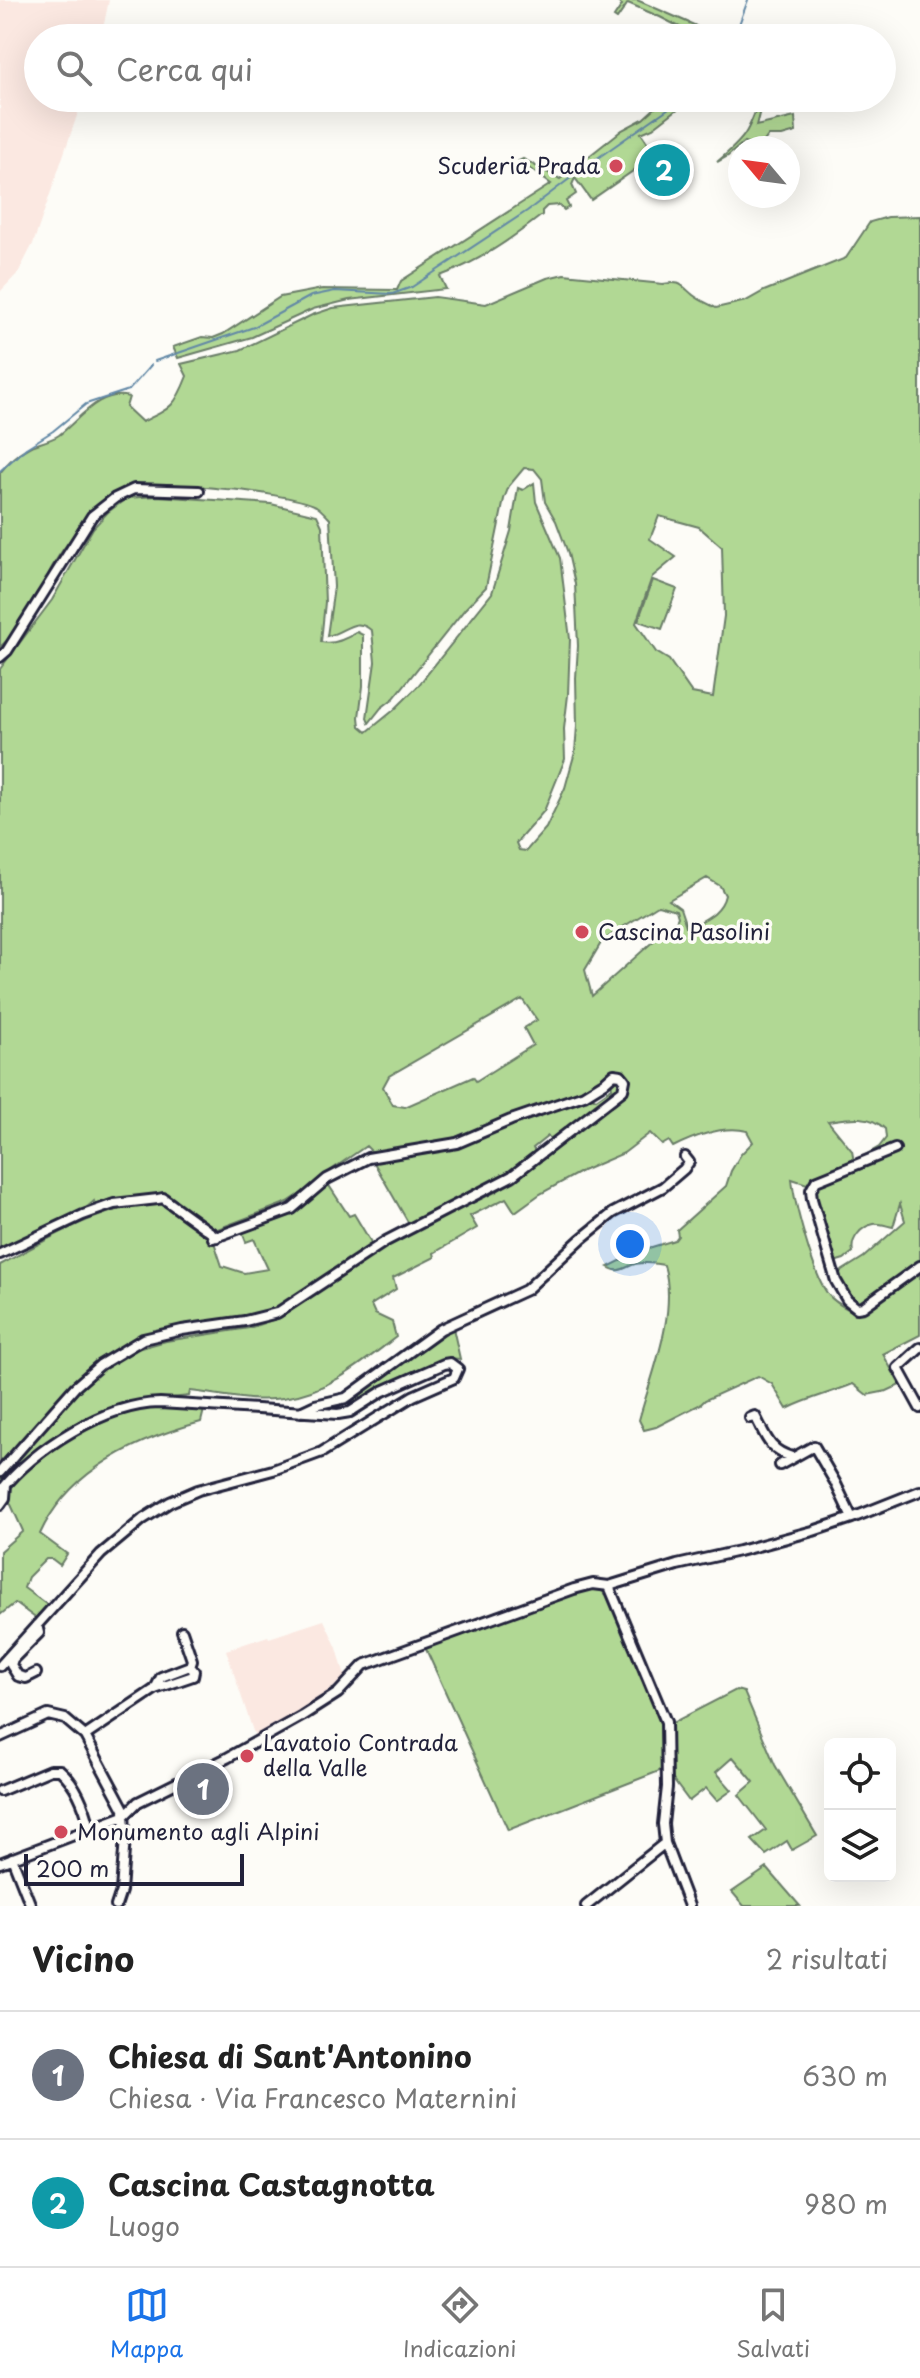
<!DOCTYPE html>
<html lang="it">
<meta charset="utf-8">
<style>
:root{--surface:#fff;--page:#f2f2f2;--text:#222;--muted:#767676;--line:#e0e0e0;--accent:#1a73e8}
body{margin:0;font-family:"Playpen Sans",sans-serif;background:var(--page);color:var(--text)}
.controls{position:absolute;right:24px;bottom:24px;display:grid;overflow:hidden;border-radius:12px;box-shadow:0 8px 32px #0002}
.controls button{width:72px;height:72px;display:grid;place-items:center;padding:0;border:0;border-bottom:2px solid var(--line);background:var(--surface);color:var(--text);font:40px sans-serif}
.compass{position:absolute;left:728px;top:136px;width:72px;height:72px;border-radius:50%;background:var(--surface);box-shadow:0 8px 32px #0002;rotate:299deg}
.scale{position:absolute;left:24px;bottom:20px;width:220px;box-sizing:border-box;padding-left:8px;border:4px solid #22223b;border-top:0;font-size:22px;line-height:28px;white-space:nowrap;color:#22223b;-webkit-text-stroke:6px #fdfcf7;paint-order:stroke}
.you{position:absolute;left:630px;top:1244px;width:28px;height:28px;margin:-20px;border:6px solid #fff;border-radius:50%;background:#1a73e8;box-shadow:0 0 0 12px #1a73e833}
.badge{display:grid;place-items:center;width:52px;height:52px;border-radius:50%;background:var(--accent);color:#fff;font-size:26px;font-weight:700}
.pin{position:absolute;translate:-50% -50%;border:4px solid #fff;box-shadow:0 2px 8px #0006}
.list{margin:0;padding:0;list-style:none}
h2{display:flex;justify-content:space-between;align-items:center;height:104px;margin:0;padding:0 32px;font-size:34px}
h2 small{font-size:26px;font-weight:400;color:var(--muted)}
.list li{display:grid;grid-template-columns:52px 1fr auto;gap:24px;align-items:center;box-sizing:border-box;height:128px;padding:0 32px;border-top:2px solid var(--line)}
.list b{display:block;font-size:30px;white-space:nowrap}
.list p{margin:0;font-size:26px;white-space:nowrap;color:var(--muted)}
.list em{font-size:26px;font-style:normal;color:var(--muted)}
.icon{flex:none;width:44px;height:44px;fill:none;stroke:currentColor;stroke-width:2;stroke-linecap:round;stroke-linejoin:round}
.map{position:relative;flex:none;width:920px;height:1906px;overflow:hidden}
.search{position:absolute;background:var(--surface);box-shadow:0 8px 32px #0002;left:24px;right:24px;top:24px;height:88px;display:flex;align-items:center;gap:20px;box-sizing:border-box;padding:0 28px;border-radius:44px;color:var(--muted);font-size:30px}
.sheet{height:360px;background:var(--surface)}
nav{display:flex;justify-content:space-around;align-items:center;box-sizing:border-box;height:112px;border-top:2px solid var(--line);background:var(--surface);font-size:22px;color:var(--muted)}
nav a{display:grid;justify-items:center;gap:4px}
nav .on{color:var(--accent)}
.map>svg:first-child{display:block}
.built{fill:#fbe8e1}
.green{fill:#b1d894;stroke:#6a7d68;stroke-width:2;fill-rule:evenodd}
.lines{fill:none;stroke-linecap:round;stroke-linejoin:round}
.stream{stroke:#6288a6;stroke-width:2}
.minor-casing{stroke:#22223b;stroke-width:14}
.minor{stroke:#fdfcf7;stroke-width:8}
.poi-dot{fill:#d1495b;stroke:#fdfcf7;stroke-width:3}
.labels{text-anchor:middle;stroke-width:7;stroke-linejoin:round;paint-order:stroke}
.poi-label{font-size:22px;fill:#22223b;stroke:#fdfcf7;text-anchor:start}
</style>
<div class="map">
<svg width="920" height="1906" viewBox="0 0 920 1906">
<rect width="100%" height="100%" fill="#fdfcf7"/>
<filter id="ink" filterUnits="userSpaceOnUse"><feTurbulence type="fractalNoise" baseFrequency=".0125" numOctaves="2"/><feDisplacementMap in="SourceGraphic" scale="16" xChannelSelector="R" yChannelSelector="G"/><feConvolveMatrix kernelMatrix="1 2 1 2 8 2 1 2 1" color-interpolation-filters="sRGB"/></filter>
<g filter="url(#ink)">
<path class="built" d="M0,0H109L101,38H38V98H83L33,244L18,273L0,292Z
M324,1620L337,1648L344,1673L347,1675L327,1693L295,1716L255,1737L226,1650L268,1636L269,1638Z"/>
<path class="green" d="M614,0H637L694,25L715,38H701L660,17L628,3L617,19L614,17L622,5Z
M666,98H692L653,128L641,133L656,155L591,200L575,178L572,185L576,194L566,201L569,207L564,210L559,205L547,206L542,211V215C511,239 477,263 440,276L446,289L349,300L313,309L252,337L178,358L173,347L202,337L213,338L223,334L280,297L322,289L397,290L401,281L551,184L519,161L523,159L560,179L622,130L643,119Z
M760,98H763L756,126L795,117L796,132L782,136H768L762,144L752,145L744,142L728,156L717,162C745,138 748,134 760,98Z
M920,216V1263L862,1305C848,1299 841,1287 837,1274L864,1257L905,1221L900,1204L893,1227C887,1226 880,1223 874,1224C861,1226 850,1240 853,1252L844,1259L834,1262L814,1190L817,1183L879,1147L886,1138L885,1129C869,1113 848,1118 828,1121L852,1151L854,1162L810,1185L792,1179C794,1203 813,1273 827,1293C834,1303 847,1308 857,1314L920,1270V1335L883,1354L900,1385L887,1391L867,1395L853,1384C831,1393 809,1398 787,1409L772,1384L758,1376L705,1400L701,1404L656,1427L644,1430L639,1420C652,1373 678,1313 664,1265C654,1263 644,1262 635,1264C623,1268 619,1274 608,1267L642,1250L675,1240L678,1236L677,1230L726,1186L731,1171L741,1154L753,1142L747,1131C724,1125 693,1137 673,1147L669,1141L662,1145L650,1133L624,1153L582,1171L540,1194L515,1212L506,1198L470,1216L477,1228L434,1253L435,1257L393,1278L396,1289L371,1305L375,1314L392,1322L396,1337C361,1364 328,1392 283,1398C253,1403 219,1394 190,1391L189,1396C174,1398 159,1398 145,1400C86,1411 44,1451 0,1487V1475L65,1403L101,1370L137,1349L166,1341L249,1328L281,1317L377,1251L428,1223L496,1192L540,1161L612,1103L625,1095L630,1078L622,1072L577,1095L447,1140L372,1152L366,1146L330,1171L328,1176L288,1202L215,1230L191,1217L166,1199H111L95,1205L94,1201L86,1208L0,1250V669L52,600L93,528L108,512L127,498L157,496L271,504L317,515L322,526L325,602L321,642C334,645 346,639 357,632L363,635V686L359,717L360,726L367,732L394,710L417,687L492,593L511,531L518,488L523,490L534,483L536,502L560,558L570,639L568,695L564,729L565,759L544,811L516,843L519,850L526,851L546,828L565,788L575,752L577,726L576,678L578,646L575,584L568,553L556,521L545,502L542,479L534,469L524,468L509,486L504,499L486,587L465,609L394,698L381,708L369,723L367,718L375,662L372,631C355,615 345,633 327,636L334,587L330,519C326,515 321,509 316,506C301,498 244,490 226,489C202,487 150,480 128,486C104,493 61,549 50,571C38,597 23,628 0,647V473C8,462 17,453 29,447C38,443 50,441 59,435C79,420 99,389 129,397L126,407L142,422C171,408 175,407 187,376L181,364L240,350L312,315L333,308L435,297L486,304L547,278L564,274L663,284C681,281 680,284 693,295C699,300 709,304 716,308L746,301L764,291L846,258L870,222L888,217ZM659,516L699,527L722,547L724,616L713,697L692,693L669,660L656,652L636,623L652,577L676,557L650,539ZM707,878L720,886L725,895C721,914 702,920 687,929L680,908L669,900ZM658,905L676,910L678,917L676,921L592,996L585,970L601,943L615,932ZM522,999L537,1020L524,1028L533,1045L476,1081L473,1077L405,1107L393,1105L383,1087L389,1076Z
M653,580L677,589L662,629L638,621Z
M617,1079L620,1085L612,1094L552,1141L548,1136L533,1148L536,1154L510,1174L409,1224L373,1161L446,1149L512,1122L590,1096L596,1099L612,1088L611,1081Z
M328,1184L349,1216L354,1214L372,1244L277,1311L175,1328L96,1366L0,1466V1265C57,1234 97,1208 164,1201L186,1220L212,1236L222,1266L244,1273L268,1269L254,1239L246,1242L242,1232L294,1214Z
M453,1328L460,1359L449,1358L357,1402L352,1401L351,1398Z
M153,1405L204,1410L201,1422C137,1439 69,1470 40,1534L67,1554L60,1565L52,1559H46L28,1577L24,1588L50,1607L38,1620L15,1603L0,1615V1551L23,1531L8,1498L9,1486C51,1450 97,1412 153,1405Z
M592,1587L599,1589L608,1596L662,1720V1770L508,1830L425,1647Z
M736,1690L744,1692L775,1765L817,1836L792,1850L787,1841L766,1855L752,1840L766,1830L739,1795L754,1782L733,1757L716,1772L732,1790L717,1801L706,1788L689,1801L671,1777L670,1724Z
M767,1868L800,1906H744L732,1892Z"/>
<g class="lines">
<path class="stream" d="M734,38L748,0
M155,361L254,327L311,296L335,291L392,294L412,287L527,211L589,164L672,106L680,98
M0,471L26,448L53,431L86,404L129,390L151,365"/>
<g class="minor-casing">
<path id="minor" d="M0,657L7,651L92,516L115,498L134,489L199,491
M895,1149L816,1181L811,1190L812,1199L836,1281L847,1300L857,1308L863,1307L920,1266
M0,1254L83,1215L114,1204L158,1199L163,1198L217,1237
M920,1348L898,1368L920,1408
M300,1412L315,1405L346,1398L441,1329L526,1290L581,1239L613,1213L663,1187L684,1169L689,1162L685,1157
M750,1418L755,1416C766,1436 768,1450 792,1457
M780,1465L814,1446L835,1482L852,1518
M0,1472L75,1387L100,1365L143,1339L182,1330L245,1321L277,1313L386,1241L512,1176L623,1090L625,1080L621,1075L614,1074L605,1082L584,1095L511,1120L457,1143L368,1158L327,1179L292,1209L213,1238
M0,1492C34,1449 104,1404 160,1403L338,1414L350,1412L383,1391L444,1364L450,1363L458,1369L454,1378L413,1396L322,1452L273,1470L198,1490L170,1502L143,1519L101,1554L0,1666
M0,1505L5,1498L6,1485
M609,1586L666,1722L667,1787L663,1824L665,1843L689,1906
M182,1631L192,1660L190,1666
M36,1673L26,1678L18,1676L11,1665L13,1659L39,1633L37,1625
M85,1736L155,1689L193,1676L194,1671L190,1666L161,1677L155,1689
M0,1737L48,1715L65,1719L85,1736L124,1809L125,1837L121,1891L116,1906
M0,1791L50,1770H60C76,1784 85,1807 90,1828
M12,1858L31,1906
M0,1863L124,1816L138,1802L227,1758L302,1716L338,1693L364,1665L574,1589L593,1584L609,1586L677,1565L739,1551L813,1531L852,1518L920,1491
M586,1906L665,1843"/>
</g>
<use href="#minor" class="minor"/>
</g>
</g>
<g class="poi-dot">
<circle cx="616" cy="166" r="8"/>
<circle cx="582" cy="932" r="8"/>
<circle cx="247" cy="1756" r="8"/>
<circle cx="61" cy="1832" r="8"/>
</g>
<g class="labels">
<g class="poi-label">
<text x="600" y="174" text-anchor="end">Scuderia Prada</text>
<text x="598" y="940">Cascina Pasolini</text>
<text x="263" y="1751">Lavatoio Contrada<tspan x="263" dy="25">della Valle</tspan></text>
<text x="77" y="1840">Monumento agli Alpini</text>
</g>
</g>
</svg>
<div class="controls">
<button><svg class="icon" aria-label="locate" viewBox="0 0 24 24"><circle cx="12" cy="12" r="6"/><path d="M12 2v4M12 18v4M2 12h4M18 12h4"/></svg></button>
<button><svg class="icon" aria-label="layers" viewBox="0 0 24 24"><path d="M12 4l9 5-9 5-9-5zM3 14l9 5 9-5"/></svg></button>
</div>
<svg class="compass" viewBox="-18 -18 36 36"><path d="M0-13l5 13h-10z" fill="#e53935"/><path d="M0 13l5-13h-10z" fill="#767676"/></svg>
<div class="scale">200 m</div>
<div class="you"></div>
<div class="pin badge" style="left:203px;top:1789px;background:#6b7280">1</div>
<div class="pin badge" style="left:664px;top:170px;background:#0f9aa8">2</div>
<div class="search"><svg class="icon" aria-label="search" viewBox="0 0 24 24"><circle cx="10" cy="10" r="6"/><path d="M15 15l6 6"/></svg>Cerca qui</div>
</div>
<section class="sheet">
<h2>Vicino<small>2 risultati</small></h2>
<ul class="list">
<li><span class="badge" style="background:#6b7280">1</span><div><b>Chiesa di Sant'Antonino</b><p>Chiesa · Via Francesco Maternini</p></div><em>630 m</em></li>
<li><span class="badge" style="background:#0f9aa8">2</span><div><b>Cascina Castagnotta</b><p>Luogo</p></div><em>980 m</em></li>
</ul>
</section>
<nav>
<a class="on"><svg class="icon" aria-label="map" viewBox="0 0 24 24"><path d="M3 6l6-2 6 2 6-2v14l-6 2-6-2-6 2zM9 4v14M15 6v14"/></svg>Mappa</a>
<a><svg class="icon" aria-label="directions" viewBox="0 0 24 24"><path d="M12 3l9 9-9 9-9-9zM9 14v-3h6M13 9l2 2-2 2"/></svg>Indicazioni</a>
<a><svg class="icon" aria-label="saved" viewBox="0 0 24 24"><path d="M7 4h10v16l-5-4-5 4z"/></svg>Salvati</a>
</nav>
